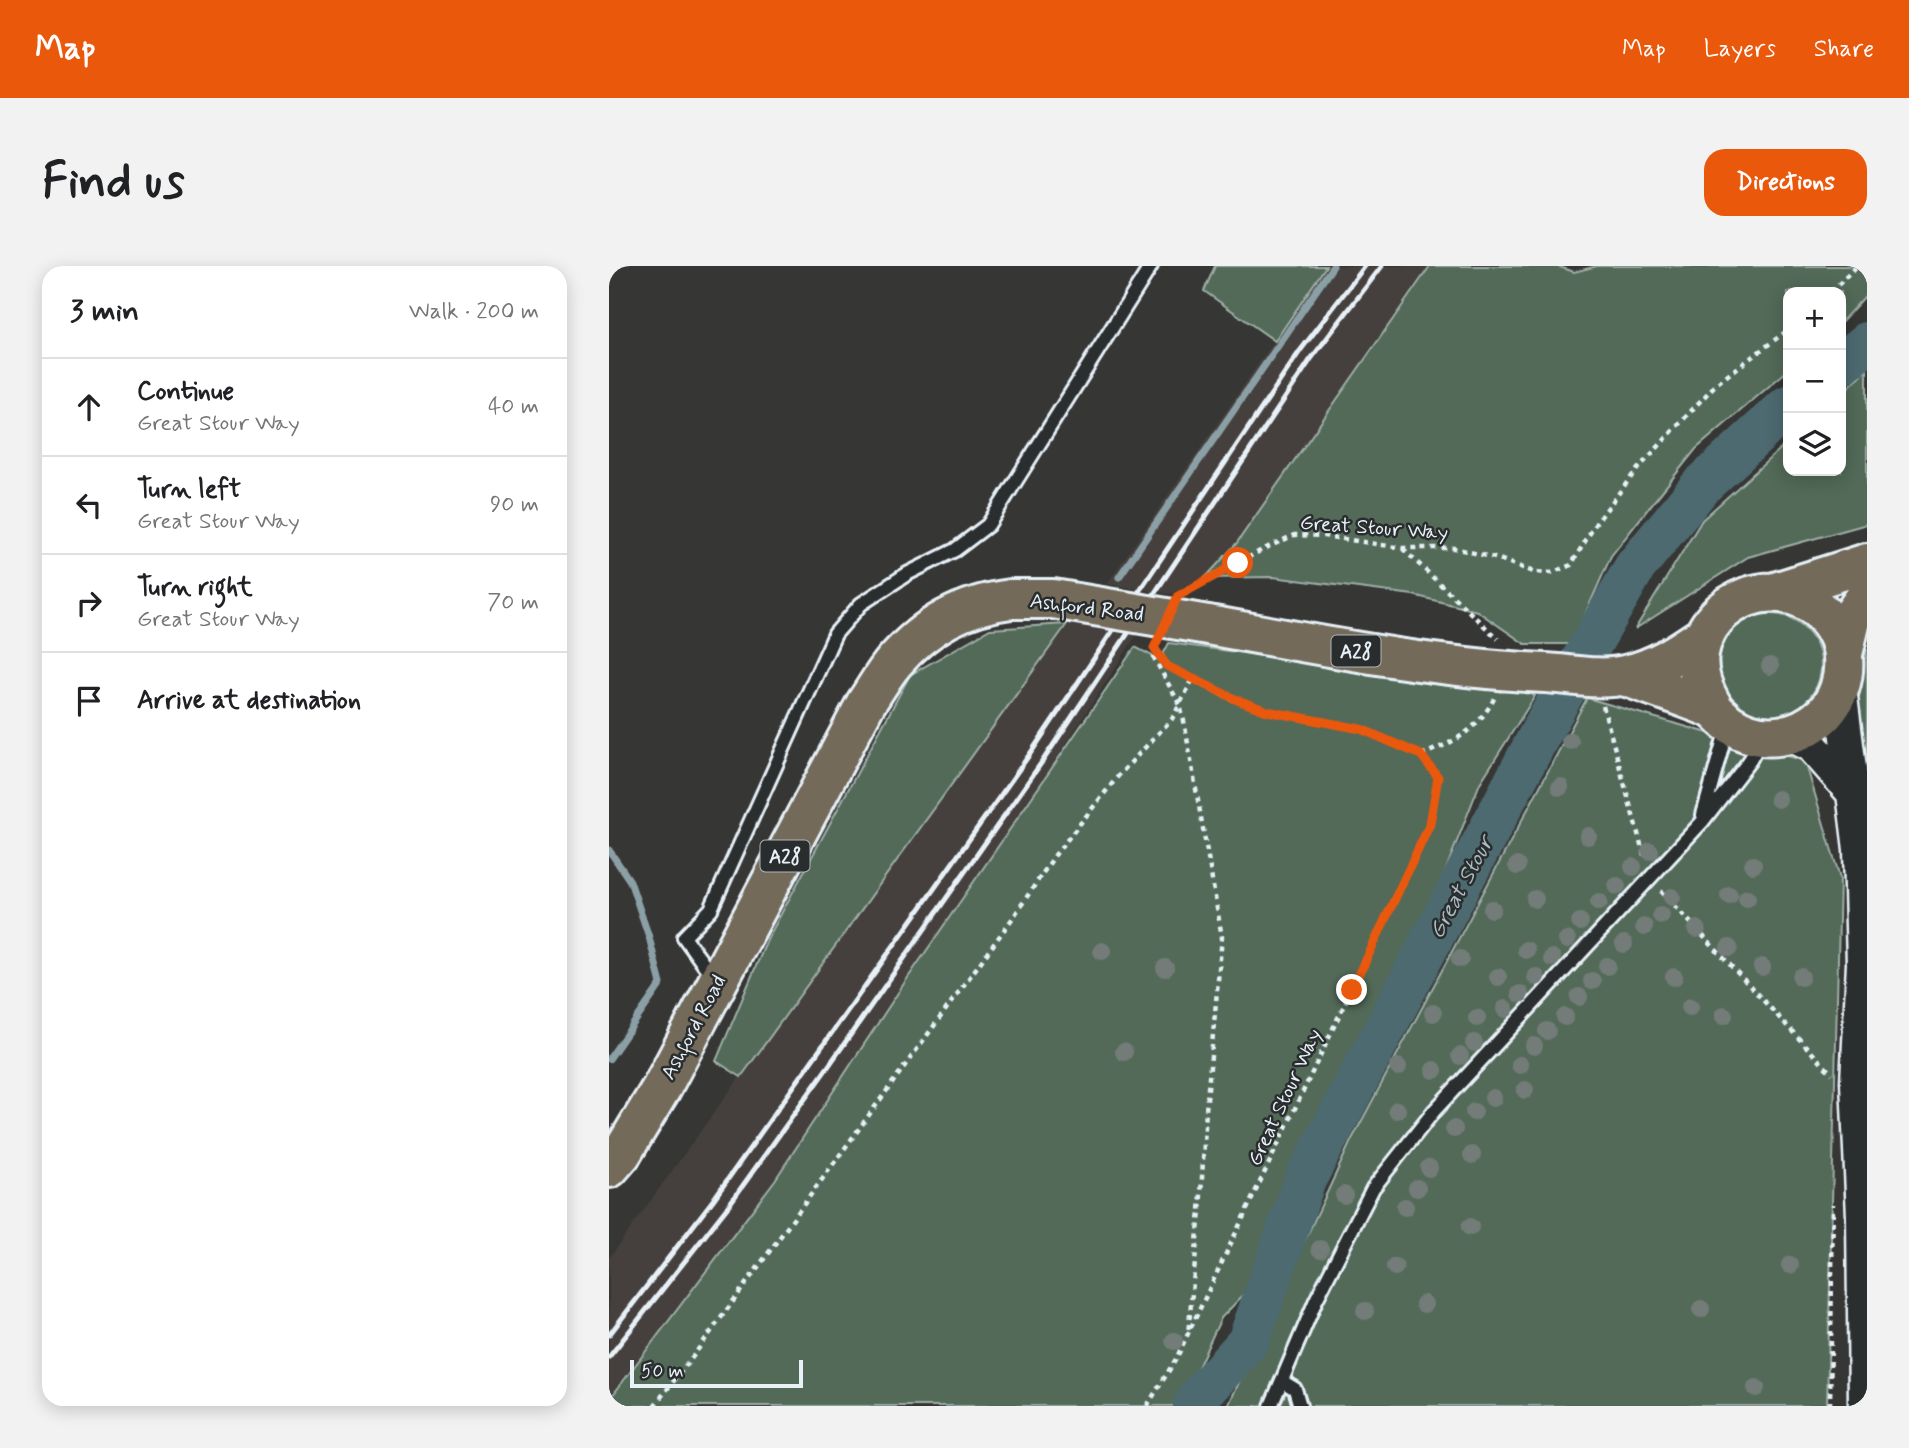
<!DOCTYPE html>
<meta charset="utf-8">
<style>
:root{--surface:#fff;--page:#f2f2f2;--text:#202124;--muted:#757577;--line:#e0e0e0;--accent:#ea580c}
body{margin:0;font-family:Mynerve,sans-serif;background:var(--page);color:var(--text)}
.controls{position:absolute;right:21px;top:21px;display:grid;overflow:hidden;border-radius:14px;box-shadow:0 4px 18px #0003}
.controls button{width:63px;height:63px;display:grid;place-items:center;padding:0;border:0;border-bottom:2px solid var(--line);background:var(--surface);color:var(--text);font:35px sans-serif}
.scale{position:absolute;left:21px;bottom:18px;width:173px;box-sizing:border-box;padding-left:7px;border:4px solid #e8f1f8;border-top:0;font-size:19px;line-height:24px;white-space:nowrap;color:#e8f1f8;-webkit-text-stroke:5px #2a2d2e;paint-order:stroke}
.stop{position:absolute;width:21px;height:21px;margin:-16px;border:5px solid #ea580c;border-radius:50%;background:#fff}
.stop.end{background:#ea580c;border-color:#fff;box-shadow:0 2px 7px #0008}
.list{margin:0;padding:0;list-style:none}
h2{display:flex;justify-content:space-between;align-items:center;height:91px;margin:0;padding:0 28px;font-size:30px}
h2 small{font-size:23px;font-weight:400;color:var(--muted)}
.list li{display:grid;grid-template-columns:46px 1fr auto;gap:21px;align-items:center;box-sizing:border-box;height:98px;padding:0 28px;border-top:2px solid var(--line)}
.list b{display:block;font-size:26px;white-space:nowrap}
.list p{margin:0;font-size:23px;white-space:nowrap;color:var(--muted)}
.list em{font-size:23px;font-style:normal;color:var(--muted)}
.icon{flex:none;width:38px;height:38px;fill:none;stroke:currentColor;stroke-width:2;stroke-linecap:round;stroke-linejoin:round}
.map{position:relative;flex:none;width:1258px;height:1140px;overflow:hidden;border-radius:21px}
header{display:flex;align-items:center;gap:42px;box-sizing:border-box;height:98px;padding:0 35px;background:var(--accent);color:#fff}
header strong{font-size:33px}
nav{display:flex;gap:38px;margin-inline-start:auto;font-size:24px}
.intro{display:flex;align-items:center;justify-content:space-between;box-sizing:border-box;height:168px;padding:0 42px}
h1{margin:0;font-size:49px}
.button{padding:18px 32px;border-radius:21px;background:var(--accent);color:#fff;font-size:24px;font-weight:700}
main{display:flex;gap:42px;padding:0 42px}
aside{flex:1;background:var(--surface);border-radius:21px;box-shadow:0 4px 18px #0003}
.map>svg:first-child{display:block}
.built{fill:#44413c}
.green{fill:#536b58;stroke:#9eaea8;stroke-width:2}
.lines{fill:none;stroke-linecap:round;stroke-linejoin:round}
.stream{stroke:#8ba0a6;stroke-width:7}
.river{stroke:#4d6a70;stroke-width:42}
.service-casing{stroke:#e8f1f8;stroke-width:18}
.tertiary-casing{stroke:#e8f1f8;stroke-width:37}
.trunk-casing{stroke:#e8f1f8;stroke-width:44}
.path{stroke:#e8f1f8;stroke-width:4.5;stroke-dasharray:5 5;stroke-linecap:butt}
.service{stroke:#2a2d2e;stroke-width:12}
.tertiary{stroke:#2a2d2e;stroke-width:32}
.trunk{stroke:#736b5a;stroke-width:38}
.rail{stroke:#e8f1f8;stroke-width:5}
.trunk-bridge-casing{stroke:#e8f1f8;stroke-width:44;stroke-linecap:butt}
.trunk-bridge{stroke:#736b5a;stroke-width:38}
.tree{fill:#737c78}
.route{stroke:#ea580c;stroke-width:9}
.labels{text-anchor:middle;stroke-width:5;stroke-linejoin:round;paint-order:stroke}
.shield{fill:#2a2d2e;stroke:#afb6bb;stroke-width:2}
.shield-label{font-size:19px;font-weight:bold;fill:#e8f1f8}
.street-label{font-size:21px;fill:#e8f1f8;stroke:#2a2d2e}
.water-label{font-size:23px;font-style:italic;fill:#aabbc2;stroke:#2a2d2e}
</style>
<header>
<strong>Map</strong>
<nav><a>Map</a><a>Layers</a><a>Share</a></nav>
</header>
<div class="intro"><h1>Find us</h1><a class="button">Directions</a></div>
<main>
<aside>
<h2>3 min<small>Walk · 200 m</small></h2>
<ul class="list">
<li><svg class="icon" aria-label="ahead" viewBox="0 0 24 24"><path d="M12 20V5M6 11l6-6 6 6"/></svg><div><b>Continue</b><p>Great Stour Way</p></div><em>40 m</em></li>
<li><svg class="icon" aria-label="left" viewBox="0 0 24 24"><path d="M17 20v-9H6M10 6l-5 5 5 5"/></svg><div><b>Turn left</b><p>Great Stour Way</p></div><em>90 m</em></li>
<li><svg class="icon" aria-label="right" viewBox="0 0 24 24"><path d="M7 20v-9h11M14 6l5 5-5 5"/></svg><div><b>Turn right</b><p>Great Stour Way</p></div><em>70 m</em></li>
<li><svg class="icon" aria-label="arrive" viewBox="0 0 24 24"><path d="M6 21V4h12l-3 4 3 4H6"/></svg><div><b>Arrive at destination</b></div></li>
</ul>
</aside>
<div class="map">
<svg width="1258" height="1140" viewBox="0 0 1258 1140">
<rect width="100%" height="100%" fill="#363634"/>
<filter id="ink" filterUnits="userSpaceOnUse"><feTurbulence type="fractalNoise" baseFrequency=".0143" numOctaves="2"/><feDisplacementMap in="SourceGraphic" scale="14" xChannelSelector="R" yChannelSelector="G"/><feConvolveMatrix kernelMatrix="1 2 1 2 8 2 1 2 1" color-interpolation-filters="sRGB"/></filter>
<g filter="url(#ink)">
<path class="built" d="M717,0H819L627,278L596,312L561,328L498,318Z
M458,358L527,370L401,564L296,716L166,914L0,1134V992Z"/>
<path class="green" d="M606,0H717L666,75L595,25Z
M821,0H948L965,6L988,0H1258V28L1232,56V26H1179V104L1087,183L1042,239L1002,290L963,378H916L868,345L804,329L664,311L596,312L627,278Z
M1258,104V258L1139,291L1026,363L1093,254L1179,176V205H1232V128Z
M1110 399a51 51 0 1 1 102 0a51 51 0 1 1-102 0Z
M458,358L132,811L107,795L158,674L301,409L381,363Z
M560,377L870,419L891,426L910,422L926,430L871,517L830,621L792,696L743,802L685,913L648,997L640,1023L612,1052L571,1140H0V1134L166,914L296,716L526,381L551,394Z
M1258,383V572L1243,434Z
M978,432L1196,495L1231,612L1218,1140H619L742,875Z"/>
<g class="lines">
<path class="stream" d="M510,311L724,0
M0,584L21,615L40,671L52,718L0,793"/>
<path class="river" d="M1232,98L1258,77
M585,1140L591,1129L639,1076L696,914L932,466L1026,301L1092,220L1179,140"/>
<g class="service-casing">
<path id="service" d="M1094,549L1118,462
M106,714L75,671L102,643L226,368L252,338L298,308L346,284L379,259L542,0
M673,1115L686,1123L691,1140
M662,1140L707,1034L764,922L825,845L1093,556L1141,494L1151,476"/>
</g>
<g class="tertiary-casing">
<path id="tertiary" d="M1231,423L1251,583L1254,698L1248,816L1254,950L1256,1140
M1181,469L1202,479L1245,528"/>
</g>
<g class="trunk-casing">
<path id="trunk" d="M1166,326L1258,297
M599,359C710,379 823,402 936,407C961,408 991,415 1016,409C1046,403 1071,386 1096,369
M1234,388L1243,350L1258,329
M1015,410C1043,420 1072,430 1100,441C1109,445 1113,453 1121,458C1151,478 1188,473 1214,449C1229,434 1236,412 1234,391C1233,373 1223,356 1210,344C1169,307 1099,332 1090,387C1087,408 1095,426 1105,443
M0,902L13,887L53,821L257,437C266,424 274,409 285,396C317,359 354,339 402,333"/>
</g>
<path class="path" d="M1222,26L1248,0
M794,283L889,373
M577,325L653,284L685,269L715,270L793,282H845L890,293L925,306L942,307L962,299L987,257L1026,206L1107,118L1179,64
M546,380L545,392L571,439L575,455L613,671L597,844L591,945L579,1068
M994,440L1036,593
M812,489C846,476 868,465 886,431
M1052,625L1223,808
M45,1140L82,1093L403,653L446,589L510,509L563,453L584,413
M538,1140L567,1093L821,558L829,511L812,489L752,463L658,445L626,434L558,400L546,383
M1221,1140L1224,938"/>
<use href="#service" class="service"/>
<use href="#tertiary" class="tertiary"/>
<use href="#trunk" class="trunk"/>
<path class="rail" d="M0,1069L104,934L423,485L691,85L756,0
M0,1091L117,943L221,798L435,493L702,93L773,0"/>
<g class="trunk-bridge-casing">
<path id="trunk-bridge" d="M402,333H444L599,359"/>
</g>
<use href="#trunk-bridge" class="trunk-bridge"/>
</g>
<g class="tree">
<circle cx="1161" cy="400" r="9"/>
<circle cx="961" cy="475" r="9"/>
<circle cx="951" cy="521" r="9"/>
<circle cx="1169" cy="533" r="9"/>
<circle cx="979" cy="570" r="9"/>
<circle cx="1041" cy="585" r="9"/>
<circle cx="1144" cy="599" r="9"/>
<circle cx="908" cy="600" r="9"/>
<circle cx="1024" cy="601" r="9"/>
<circle cx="1008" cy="620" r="9"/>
<circle cx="1120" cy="629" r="9"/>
<circle cx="1063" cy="631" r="9"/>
<circle cx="1138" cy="632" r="9"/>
<circle cx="926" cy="633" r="9"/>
<circle cx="990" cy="636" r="9"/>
<circle cx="883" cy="643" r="9"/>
<circle cx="1052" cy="649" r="9"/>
<circle cx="971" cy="656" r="9"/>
<circle cx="1035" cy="661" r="9"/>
<circle cx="1088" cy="663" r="9"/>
<circle cx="958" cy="674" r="9"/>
<circle cx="1015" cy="678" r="9"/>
<circle cx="1120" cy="682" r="9"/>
<circle cx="917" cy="684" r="9"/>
<circle cx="493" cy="685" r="9"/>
<circle cx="943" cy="692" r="9"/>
<circle cx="851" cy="693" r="9"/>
<circle cx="998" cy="700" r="9"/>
<circle cx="1153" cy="701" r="9"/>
<circle cx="556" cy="702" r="9"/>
<circle cx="889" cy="711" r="9"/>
<circle cx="927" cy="711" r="9"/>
<circle cx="1065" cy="711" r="9"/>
<circle cx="1192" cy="711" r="9"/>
<circle cx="983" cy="715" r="9"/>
<circle cx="911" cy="728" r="9"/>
<circle cx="970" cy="731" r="9"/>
<circle cx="1081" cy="741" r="9"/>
<circle cx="896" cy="743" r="9"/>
<circle cx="824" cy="747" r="9"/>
<circle cx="1115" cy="749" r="9"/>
<circle cx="956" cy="751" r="9"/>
<circle cx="868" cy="752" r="9"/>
<circle cx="938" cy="765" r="9"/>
<circle cx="865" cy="777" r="9"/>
<circle cx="925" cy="780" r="9"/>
<circle cx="515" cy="786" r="9"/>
<circle cx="851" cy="790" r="9"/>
<circle cx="911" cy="799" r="9"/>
<circle cx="789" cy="801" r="9"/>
<circle cx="825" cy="804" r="9"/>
<circle cx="916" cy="824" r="9"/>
<circle cx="884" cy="832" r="9"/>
<circle cx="788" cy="844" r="9"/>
<circle cx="865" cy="846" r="9"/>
<circle cx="845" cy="863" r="9"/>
<circle cx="863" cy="889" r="9"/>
<circle cx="820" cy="902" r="9"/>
<circle cx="808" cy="922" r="9"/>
<circle cx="735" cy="929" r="9"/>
<circle cx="796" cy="941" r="9"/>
<circle cx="861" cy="961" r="9"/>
<circle cx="711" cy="983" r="9"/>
<circle cx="1181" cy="999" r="9"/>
<circle cx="786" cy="1001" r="9"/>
<circle cx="815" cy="1038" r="9"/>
<circle cx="1092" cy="1043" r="9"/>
<circle cx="756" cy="1045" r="9"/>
<circle cx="565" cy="1075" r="9"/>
<circle cx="1147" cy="1122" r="9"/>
</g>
</g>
<g class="lines" filter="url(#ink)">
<path class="route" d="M629,297L569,330L545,382L558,400L626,433L658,445L752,463L812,489L829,511L821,558L743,724"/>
</g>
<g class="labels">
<g class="shield">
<rect x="722.5" y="369.5" width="49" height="31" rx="5"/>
<rect x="151.5" y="574.5" width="49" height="31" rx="5"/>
</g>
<g class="shield-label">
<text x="747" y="392">A28</text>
<text x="176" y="597">A28</text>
</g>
<g class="street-label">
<text transform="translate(765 261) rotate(4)" y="7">Great Stour Way</text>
<text transform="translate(478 341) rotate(7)" y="7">Ashford Road</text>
<text transform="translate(84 761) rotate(-62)" y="7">Ashford Road</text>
<text transform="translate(675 831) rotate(-65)" y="7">Great Stour Way</text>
</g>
<g class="water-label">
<text transform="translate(851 621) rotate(-62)" y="8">Great Stour</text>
</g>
</g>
</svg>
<div class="controls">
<button>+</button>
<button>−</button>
<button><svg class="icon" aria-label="layers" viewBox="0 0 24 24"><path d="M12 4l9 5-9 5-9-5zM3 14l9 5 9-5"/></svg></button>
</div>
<div class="scale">50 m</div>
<div class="stop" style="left:629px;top:297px"></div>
<div class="stop end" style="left:743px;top:724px"></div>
</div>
</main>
